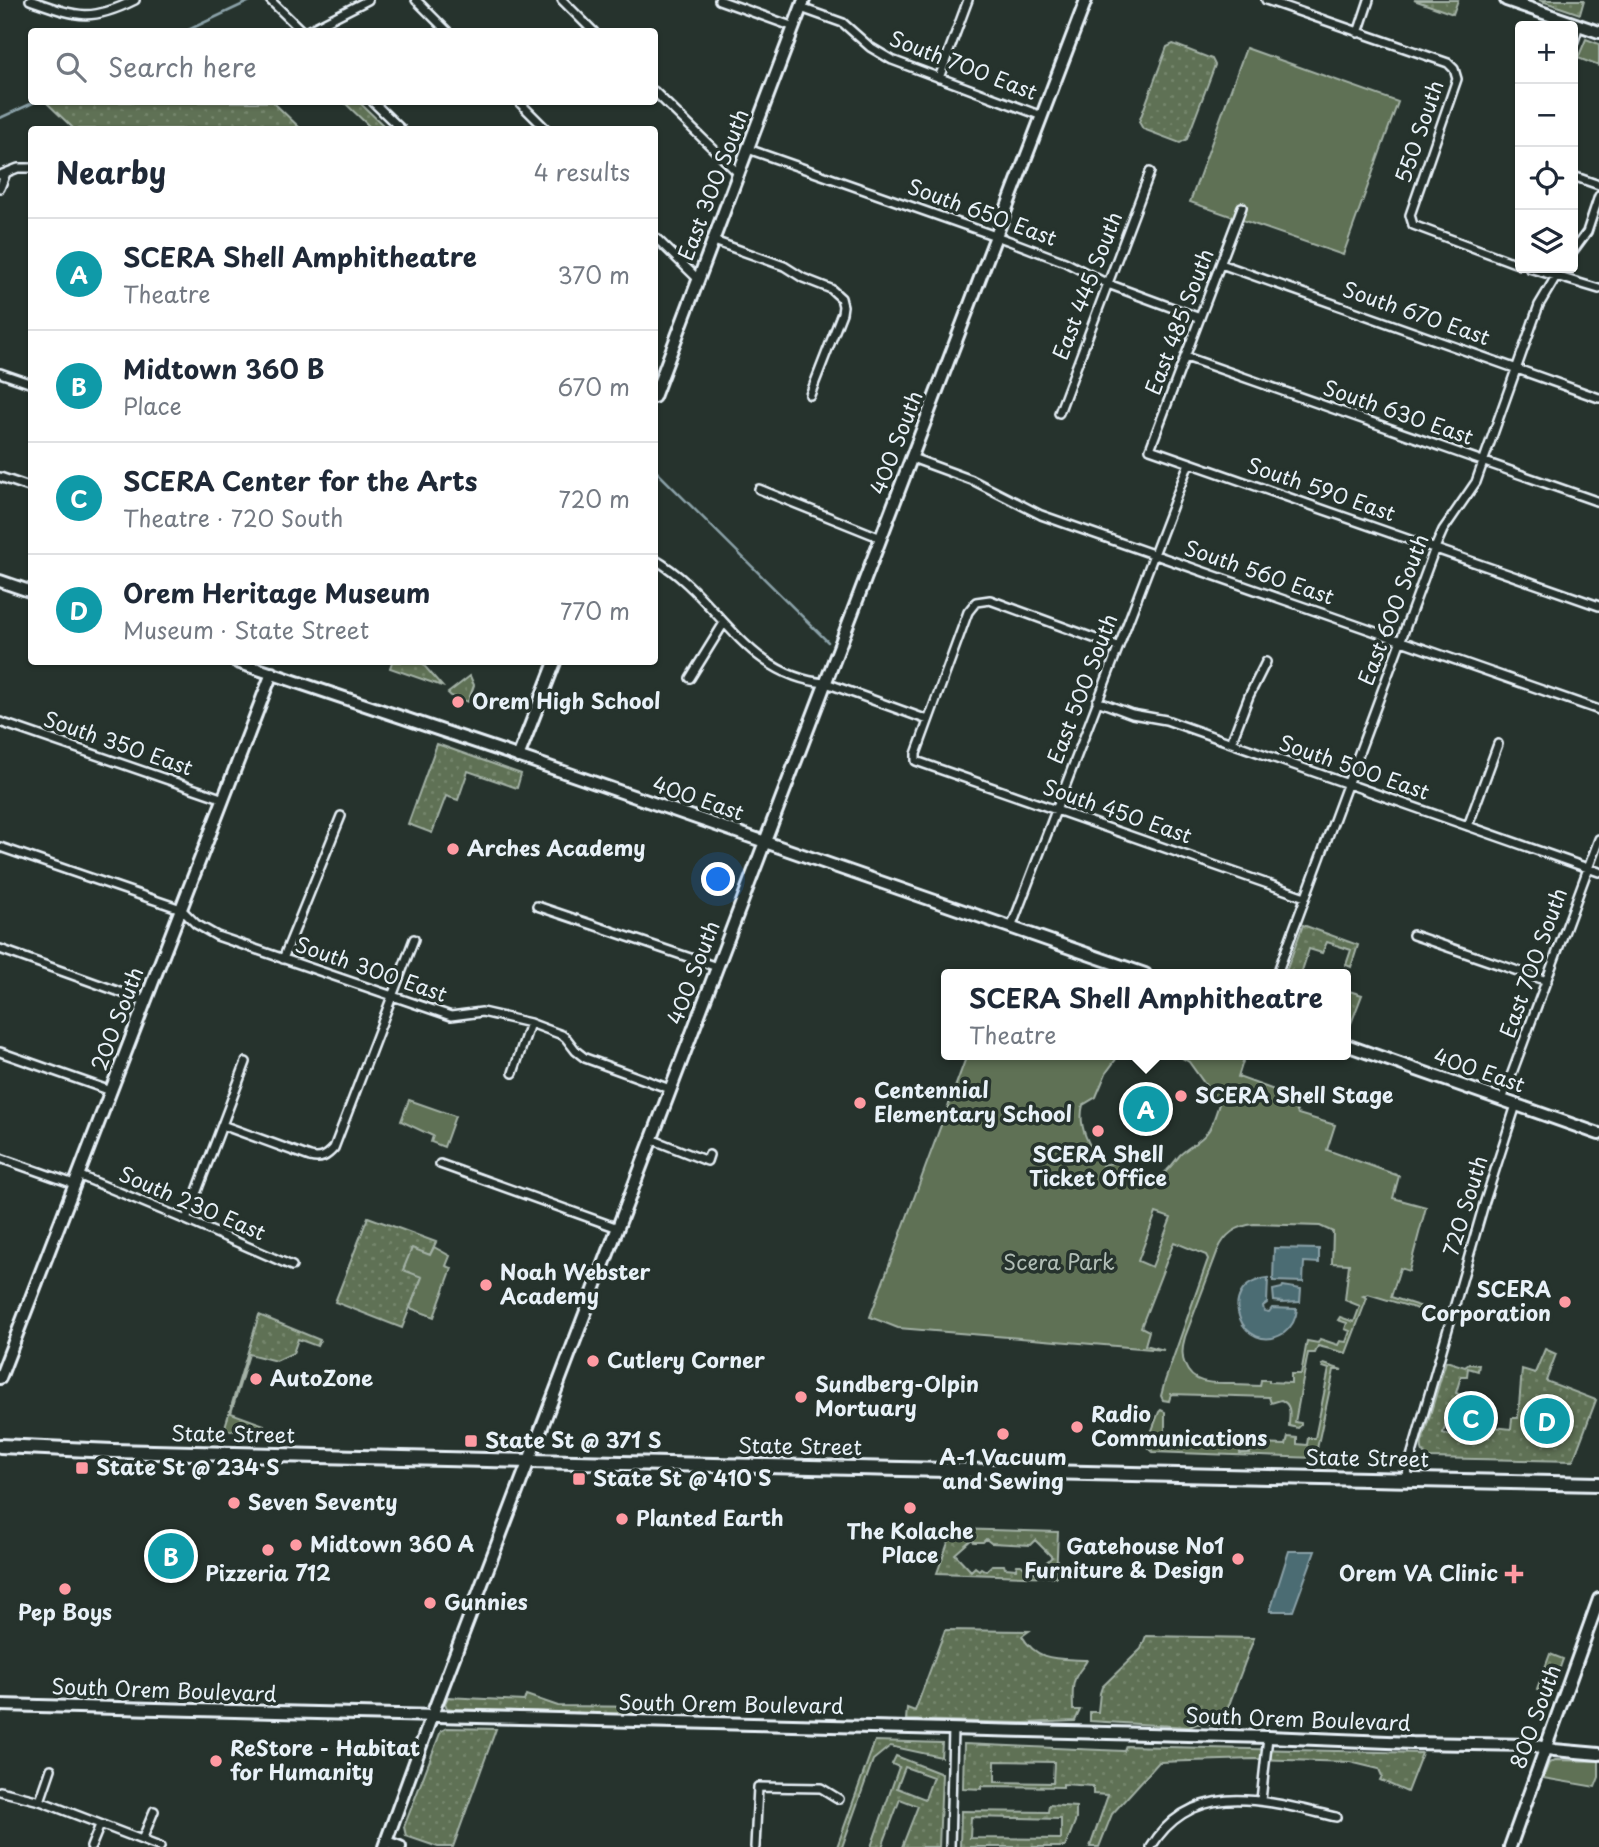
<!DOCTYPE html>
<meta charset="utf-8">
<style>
:root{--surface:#fff;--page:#f2f2f3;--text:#1f2937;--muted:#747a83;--line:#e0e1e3;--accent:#ea580c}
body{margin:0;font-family:"Playpen Sans",sans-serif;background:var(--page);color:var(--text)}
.controls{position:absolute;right:21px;top:21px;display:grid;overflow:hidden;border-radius:7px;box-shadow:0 2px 5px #0004}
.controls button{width:63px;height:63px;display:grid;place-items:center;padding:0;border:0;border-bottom:2px solid var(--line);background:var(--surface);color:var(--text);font:35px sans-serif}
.you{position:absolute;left:719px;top:880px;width:24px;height:24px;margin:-18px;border:5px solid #fff;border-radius:50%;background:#1a73e8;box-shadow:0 0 0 10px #1a73e833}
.badge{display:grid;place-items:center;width:46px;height:46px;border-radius:50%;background:var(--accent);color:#fff;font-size:23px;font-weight:700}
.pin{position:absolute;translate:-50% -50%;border:4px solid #fff;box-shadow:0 2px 7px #0006}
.popup{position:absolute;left:941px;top:969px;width:410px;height:91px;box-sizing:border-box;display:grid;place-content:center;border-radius:7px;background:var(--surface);filter:drop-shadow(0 2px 5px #0005);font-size:23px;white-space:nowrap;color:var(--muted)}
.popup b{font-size:26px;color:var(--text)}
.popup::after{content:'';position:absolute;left:50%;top:100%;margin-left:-14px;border:14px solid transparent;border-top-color:var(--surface)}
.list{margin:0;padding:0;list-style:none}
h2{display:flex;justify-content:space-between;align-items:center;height:91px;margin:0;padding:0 28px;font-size:30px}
h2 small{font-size:23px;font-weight:400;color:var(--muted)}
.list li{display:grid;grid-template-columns:46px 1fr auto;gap:21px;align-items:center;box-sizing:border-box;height:112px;padding:0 28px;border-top:2px solid var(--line)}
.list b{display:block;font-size:26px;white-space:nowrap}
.list p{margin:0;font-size:23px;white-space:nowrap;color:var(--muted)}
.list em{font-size:23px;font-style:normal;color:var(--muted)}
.icon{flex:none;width:38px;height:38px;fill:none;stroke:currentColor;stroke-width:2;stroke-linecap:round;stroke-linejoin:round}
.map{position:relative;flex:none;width:1599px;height:1847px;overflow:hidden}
.search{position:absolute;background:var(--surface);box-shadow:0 2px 5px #0004;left:28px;top:28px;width:630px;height:77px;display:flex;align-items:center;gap:18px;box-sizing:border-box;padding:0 24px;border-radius:7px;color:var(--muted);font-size:26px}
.panel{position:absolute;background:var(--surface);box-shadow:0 2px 5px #0004;left:28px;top:126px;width:630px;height:539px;border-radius:7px}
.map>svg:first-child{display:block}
.grass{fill:url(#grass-dots);stroke:#a3b1a6;stroke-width:2;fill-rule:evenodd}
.park{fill:#5e7154;stroke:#a3b1a6;stroke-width:2;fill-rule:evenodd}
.water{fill:#4c6c73;stroke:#8aa1a8;stroke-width:2}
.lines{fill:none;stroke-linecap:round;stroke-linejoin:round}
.stream{stroke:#8aa1a8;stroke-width:2.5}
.street-casing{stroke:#e8f1f8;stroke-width:12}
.secondary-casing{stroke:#e8f1f8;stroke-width:16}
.primary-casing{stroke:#e8f1f8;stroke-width:18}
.street{stroke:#26332d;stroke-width:7}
.secondary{stroke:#26332d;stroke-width:10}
.primary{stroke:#26332d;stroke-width:12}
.poi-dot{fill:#ff9aa2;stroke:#26332d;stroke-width:2.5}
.labels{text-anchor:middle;stroke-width:7;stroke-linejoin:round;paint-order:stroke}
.street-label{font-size:21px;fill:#e8f1f8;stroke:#26332d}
.poi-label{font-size:21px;font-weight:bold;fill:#e8f1f8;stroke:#26332d;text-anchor:start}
.park-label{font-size:21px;fill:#b1beb6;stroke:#26332d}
</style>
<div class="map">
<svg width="1599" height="1847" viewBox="0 0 1599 1847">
<defs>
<pattern id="grass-dots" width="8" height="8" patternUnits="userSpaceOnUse" patternTransform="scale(1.75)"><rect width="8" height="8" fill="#5e7154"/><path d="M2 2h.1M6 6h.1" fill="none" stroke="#75866d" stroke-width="1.8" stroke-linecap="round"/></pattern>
</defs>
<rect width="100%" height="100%" fill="#26332d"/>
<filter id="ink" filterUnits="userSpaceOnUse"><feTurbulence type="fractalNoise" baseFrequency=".0143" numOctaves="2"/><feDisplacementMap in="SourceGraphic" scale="14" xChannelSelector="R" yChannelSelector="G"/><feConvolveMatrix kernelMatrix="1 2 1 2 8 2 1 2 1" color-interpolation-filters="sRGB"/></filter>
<g filter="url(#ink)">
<path class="grass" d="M1414,0H1458L1453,14Z
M1539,0H1584L1580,14Z
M1173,44L1212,59L1215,65L1187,139L1180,143L1143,129L1139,122L1167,47Z
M46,102H273L301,129H74Z
M344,102H359L387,129H372Z
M392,662H421L442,686L390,668Z
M470,676L474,685L468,702L451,696L448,693Z
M437,744L521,774L517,788L468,771L458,800L446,796L432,833L408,824Z
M1303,925L1358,945L1351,967L1346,965L1351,950L1327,942L1322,953L1309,949L1301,974H1285Z
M1346,990L1362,995L1347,1034L1346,1033Z
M368,1217L436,1242L430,1255L411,1249L422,1277L402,1328L335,1302Z
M259,1315L320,1340L317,1346L298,1339L293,1353L276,1361L249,1354L231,1413L264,1425V1432L224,1430Z
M1545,1349L1556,1354L1546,1381L1596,1400L1573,1461L1429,1458C1422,1454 1421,1450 1422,1442L1446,1361L1465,1367L1469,1364L1479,1365L1478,1371L1468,1368L1467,1376H1461L1456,1393L1461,1395L1454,1419L1448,1417L1443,1433C1458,1438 1473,1439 1489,1437V1433L1494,1427L1511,1429L1512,1418H1518L1522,1369L1535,1373Z
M953,1529L1058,1532L1056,1577L937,1573ZM972,1539L974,1542H983L986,1539L991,1543L1030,1545L1035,1540L1052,1557L1035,1573L1030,1568L1027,1570L1021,1565H1017L1016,1569L1005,1568L1004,1565H992L986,1571L981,1568L979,1570L975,1567L971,1571L955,1554Z
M945,1630L1029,1631L1022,1636C1038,1663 1059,1658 1087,1660C1084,1666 1080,1669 1077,1675C1071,1684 1073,1700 1073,1710H1080L1075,1721L1024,1723L906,1720L907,1708L915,1711Z
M1146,1636L1254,1638L1226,1713L1234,1716V1719L1227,1724H1197L1189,1727L1090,1721V1712H1098L1100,1693L1102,1687L1141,1649Z
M1550,1654L1563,1659L1550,1695L1537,1690Z
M526,1695L558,1706L654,1707L651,1715L453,1709L447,1708L445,1703L448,1697L524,1701Z
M447,1728L496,1729L453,1847H438L406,1836L404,1827L441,1731Z
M875,1741L942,1743L941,1757L890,1746L873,1760L842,1847H837Z
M964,1744L1124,1751L1126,1746L1422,1753L1407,1792L1380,1780L1382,1776L1379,1769L1350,1762L1254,1759L1159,1762L1112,1814L1099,1847H1090L1108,1795L1093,1794V1786L1063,1784V1787L981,1786V1789L963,1788ZM995,1761L1054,1762L1053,1783L995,1782Z
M896,1756L942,1774L939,1847H902L918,1806L900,1799L882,1847H871L899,1767L892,1764ZM905,1767L933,1777L925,1799L897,1788Z
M1049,1805L1076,1807V1819L1065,1847H960L961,1811L1048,1812ZM971,1817L1061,1819V1839L970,1838Z"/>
<path class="park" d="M1586,39L1599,44V66L1578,58Z
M1246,48L1398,102L1343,255L1190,202Z
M967,1055H1119L1106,1073L1096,1097L1083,1105C1077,1127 1090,1147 1102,1165L1118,1162C1126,1168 1136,1179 1146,1179C1163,1180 1171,1166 1180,1155C1189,1146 1202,1141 1209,1130C1213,1123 1216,1113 1219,1104L1189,1062L1177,1055H1245L1238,1077L1288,1095L1298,1114L1335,1125L1327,1150L1399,1176L1393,1198L1426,1207L1409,1271L1400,1268L1391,1297L1441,1313V1316L1368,1294L1363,1296L1367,1298L1346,1353L1318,1346L1315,1353H1308L1295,1422L1301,1423V1425L1298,1428L1289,1426C1289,1416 1293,1405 1281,1400L1271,1403L1269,1397L1171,1394L1169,1401L1163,1400L1161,1396L1165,1381L1208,1259L1206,1255L1174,1242L1141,1327L1149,1331L1145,1345L1164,1350L898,1328L870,1317ZM1156,1213L1171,1218L1152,1267L1138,1261ZM1254,1224L1320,1226L1333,1232L1332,1263L1349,1264L1345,1300L1360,1306L1354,1322L1340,1317L1338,1320L1347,1323L1345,1329L1350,1331L1346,1342L1340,1341L1338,1345L1320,1339L1318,1343L1307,1341L1301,1374H1291V1383L1269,1382V1380H1261L1260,1386L1235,1385L1234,1383C1215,1383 1193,1386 1185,1365C1181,1356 1182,1347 1185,1337L1218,1250C1225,1234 1236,1226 1254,1224Z
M409,1100L455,1116L444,1147L431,1142L433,1136L401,1121Z
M434,1247L450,1256L446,1266L452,1268L434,1317L410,1308L422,1277L403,1270L412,1248L430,1255Z
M1324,1364L1342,1370H1334L1315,1458L1153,1452L1148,1447V1441L1159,1412L1161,1410L1165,1412V1442H1236V1437L1238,1436L1240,1453H1250L1251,1437L1253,1436L1255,1437L1256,1444L1286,1445L1288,1437L1297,1438V1444L1307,1445L1308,1438H1315L1329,1369L1323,1367L1322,1365Z
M1555,1760L1599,1761V1777L1595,1787L1543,1778L1549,1763Z"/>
<path class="water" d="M1274,1248L1319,1249V1263L1304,1262L1303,1282L1273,1281Z
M1268,1278L1267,1303L1263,1306L1264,1311L1269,1312L1272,1308L1297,1309C1296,1319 1292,1327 1284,1333C1244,1359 1211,1285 1268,1278Z
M1283,1286L1301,1289L1300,1302L1282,1303V1302L1274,1301L1273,1290L1282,1288Z
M1289,1551H1315L1293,1611H1270Z"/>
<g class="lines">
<path class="stream" d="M184,32L252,0
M0,118L35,102
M654,469L828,642"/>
<g class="street-casing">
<path id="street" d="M30,0C76,16 89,23 135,0
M270,0L303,32
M416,0L448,32
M562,0L594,32
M719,0L794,27
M1266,0L1448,63L1454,69L1457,79L1410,215L1413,225L1520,265
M801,8L843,23L870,47L892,60L1042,116
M305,32L368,0
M1358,33L1369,0
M1573,44L1579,25
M939,78L968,0
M654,91L739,174
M373,102L402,130
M519,102L547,130
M748,149L1007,240L1065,262L1108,284L1200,318
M0,175L18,168H32
M1573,176L1599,185
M0,188L6,173
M1242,207L1150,449L1599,606
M654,236L699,280
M714,241L784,266L803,278L831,289L841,298L843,306L842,313L810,395
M1573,251L1587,232L1599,196
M1221,264L1599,398
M1529,268L1599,289
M1186,357L1599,502
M0,373L32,384
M1059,413L1150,172
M912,458L972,480L1041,515L1599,710
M0,477L32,488
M759,489L881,538
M654,559C718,595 744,677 826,683L928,720
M1118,647L990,600L976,602L968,612L916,754V761L1305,897
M690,678L724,623
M1097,701L1132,714L1166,720L1599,872
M0,722L224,799
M1231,743L1249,696L1266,662
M1468,826L1498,744
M0,847L181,909L196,924L217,936L451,1016L482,1012L530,1023L562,1035L566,1038L576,1051L585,1058L670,1089
M537,906L717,967
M1011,928L1189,463
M1413,935L1547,981
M0,949L145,1001
M283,959L341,816
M1277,974L1435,548L1443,530L1476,482L1539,305L1561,268
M0,1052L111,1091
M513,1073L530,1023
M1502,1100L1599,839
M222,1125L310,1157C321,1160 327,1156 334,1148L414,939
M651,1139L707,1161L709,1155
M0,1158L74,1184
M440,1164L618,1228
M78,1175L186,1220L292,1266
M186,1220L246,1062
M1406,1479L1409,1464L1484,1204L1516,1105
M0,1791L40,1801L160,1847
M1261,1800L1268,1737
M40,1801L51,1769
M142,1840L154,1811
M91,1847L100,1825
M755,1847L758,1787L821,1788L839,1799
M950,1847L953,1729
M1151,1847C1194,1776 1270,1802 1336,1817"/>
</g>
<g class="secondary-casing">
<path id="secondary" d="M1506,0L1599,32
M654,397L804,0
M0,581L32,592
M237,662L532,761L1145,974
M518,757L555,662
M1346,1045L1599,1134
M0,1378L272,673
M0,1705L1268,1737L1412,1743L1532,1745L1554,1750L1599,1754
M386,1842L400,1847
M384,1847L435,1707L1086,0
M1510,1847L1599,1599"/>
</g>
<g class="primary-casing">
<path id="primary" d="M0,1446L113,1451L529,1461L1599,1484"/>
</g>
<use href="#street" class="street"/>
<use href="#secondary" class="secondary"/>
<use href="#primary" class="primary"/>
</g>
</g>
<g class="poi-dot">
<circle cx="458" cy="702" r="7"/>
<circle cx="453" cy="849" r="7"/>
<circle cx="1181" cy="1096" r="7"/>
<circle cx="860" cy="1103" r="7"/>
<circle cx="1098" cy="1131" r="7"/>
<circle cx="486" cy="1285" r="7"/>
<circle cx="1565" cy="1302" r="7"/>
<circle cx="593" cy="1361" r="7"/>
<circle cx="256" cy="1379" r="7"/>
<circle cx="801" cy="1397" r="7"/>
<circle cx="1077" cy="1427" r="7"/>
<circle cx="1003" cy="1434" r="7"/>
<rect x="464" y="1434" width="14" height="14" rx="3.5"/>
<rect x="75" y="1461" width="14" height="14" rx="3.5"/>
<rect x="572" y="1472" width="14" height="14" rx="3.5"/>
<circle cx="234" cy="1503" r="7"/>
<circle cx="910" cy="1508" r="7"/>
<circle cx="622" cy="1519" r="7"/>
<circle cx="296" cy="1545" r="7"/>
<circle cx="268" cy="1550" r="7"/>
<circle cx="1238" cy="1559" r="7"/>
<path d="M1510.5 1563.5h7v7h7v7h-7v7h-7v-7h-7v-7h7z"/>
<circle cx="65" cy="1589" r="7"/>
<circle cx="430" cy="1603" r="7"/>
<circle cx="216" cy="1761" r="7"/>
</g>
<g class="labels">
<g class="street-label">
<text transform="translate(963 66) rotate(21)" y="7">South 700 East</text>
<text transform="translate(1420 132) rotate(-71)" y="7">550 South</text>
<text transform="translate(714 185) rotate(-69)" y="7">East 300 South</text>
<text transform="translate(982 213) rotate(20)" y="7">South 650 East</text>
<text transform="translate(1088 286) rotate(-69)" y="7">East 445 South</text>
<text transform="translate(1416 314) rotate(19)" y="7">South 670 East</text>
<text transform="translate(1180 322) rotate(-69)" y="7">East 485 South</text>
<text transform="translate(1398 413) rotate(19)" y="7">South 630 East</text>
<text transform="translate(897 443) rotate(-69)" y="7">400 South</text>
<text transform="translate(1321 490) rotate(19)" y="7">South 590 East</text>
<text transform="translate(1259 573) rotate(19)" y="7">South 560 East</text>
<text transform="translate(1394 610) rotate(-69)" y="7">East 600 South</text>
<text transform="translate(1083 689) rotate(-69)" y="7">East 500 South</text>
<text transform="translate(118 744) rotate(19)" y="7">South 350 East</text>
<text transform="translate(1354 768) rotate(19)" y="7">South 500 East</text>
<text transform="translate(698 799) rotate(19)" y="7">400 East</text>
<text transform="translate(1117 812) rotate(19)" y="7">South 450 East</text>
<text transform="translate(1534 963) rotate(-70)" y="7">East 700 South</text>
<text transform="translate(371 970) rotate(19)" y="7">South 300 East</text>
<text transform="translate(694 973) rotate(-69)" y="7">400 South</text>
<text transform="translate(118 1019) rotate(-69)" y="7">200 South</text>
<text transform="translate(1479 1071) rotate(19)" y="7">400 East</text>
<text transform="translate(192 1204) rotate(23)" y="7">South 230 East</text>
<text transform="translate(1466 1206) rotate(-73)" y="7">720 South</text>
<text transform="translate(233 1435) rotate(1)" y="7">State Street</text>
<text transform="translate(800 1447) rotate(1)" y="7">State Street</text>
<text transform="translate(1367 1459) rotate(1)" y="7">State Street</text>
<text transform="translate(164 1691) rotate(2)" y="7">South Orem Boulevard</text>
<text transform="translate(731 1705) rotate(1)" y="7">South Orem Boulevard</text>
<text transform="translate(1536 1717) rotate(-70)" y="7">800 South</text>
<text transform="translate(1298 1720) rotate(2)" y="7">South Orem Boulevard</text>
</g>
<g class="poi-label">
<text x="472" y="709">Orem High School</text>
<text x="467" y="856">Arches Academy</text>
<text x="874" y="1098">Centennial<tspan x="874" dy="24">Elementary School</tspan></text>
<text x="1195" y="1103">SCERA Shell Stage</text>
<text x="1098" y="1162" text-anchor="middle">SCERA Shell<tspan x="1098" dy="24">Ticket Office</tspan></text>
<text x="500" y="1280">Noah Webster<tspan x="500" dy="24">Academy</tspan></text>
<text x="1551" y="1297" text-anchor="end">SCERA<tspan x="1551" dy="24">Corporation</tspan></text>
<text x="607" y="1368">Cutlery Corner</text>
<text x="270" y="1386">AutoZone</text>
<text x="815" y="1392">Sundberg-Olpin<tspan x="815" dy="24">Mortuary</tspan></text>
<text x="1091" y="1422">Radio<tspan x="1091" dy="24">Communications</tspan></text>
<text x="485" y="1448">State St @ 371 S</text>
<text x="1003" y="1465" text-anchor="middle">A-1 Vacuum<tspan x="1003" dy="24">and Sewing</tspan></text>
<text x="96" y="1475">State St @ 234 S</text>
<text x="593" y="1486">State St @ 410 S</text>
<text x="248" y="1510">Seven Seventy</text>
<text x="636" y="1526">Planted Earth</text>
<text x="910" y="1539" text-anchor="middle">The Kolache<tspan x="910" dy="24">Place</tspan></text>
<text x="310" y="1552">Midtown 360 A</text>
<text x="1224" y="1554" text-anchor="end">Gatehouse No1<tspan x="1224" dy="24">Furniture &amp; Design</tspan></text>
<text x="268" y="1581" text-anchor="middle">Pizzeria 712</text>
<text x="1498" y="1581" text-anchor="end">Orem VA Clinic</text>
<text x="444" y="1610">Gunnies</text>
<text x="65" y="1620" text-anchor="middle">Pep Boys</text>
<text x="230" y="1756">ReStore - Habitat<tspan x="230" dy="24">for Humanity</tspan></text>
</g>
<g class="park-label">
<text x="1059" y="1270">Scera Park</text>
</g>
</g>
</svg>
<div class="controls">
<button>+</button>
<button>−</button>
<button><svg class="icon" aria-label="locate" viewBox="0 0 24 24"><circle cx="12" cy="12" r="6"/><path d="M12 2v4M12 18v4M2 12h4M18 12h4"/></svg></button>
<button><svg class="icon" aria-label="layers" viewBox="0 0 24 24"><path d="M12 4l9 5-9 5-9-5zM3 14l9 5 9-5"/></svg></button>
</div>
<div class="you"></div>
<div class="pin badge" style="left:1146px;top:1109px;background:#0f9aa8">A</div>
<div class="popup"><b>SCERA Shell Amphitheatre</b>Theatre</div>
<div class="pin badge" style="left:171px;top:1556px;background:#0f9aa8">B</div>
<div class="pin badge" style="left:1471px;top:1418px;background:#0f9aa8">C</div>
<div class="pin badge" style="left:1547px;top:1421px;background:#0f9aa8">D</div>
<div class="search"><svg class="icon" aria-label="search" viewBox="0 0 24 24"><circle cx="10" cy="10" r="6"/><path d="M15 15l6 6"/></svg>Search here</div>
<section class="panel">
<h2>Nearby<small>4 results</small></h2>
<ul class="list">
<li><span class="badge" style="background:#0f9aa8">A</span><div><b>SCERA Shell Amphitheatre</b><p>Theatre</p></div><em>370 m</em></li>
<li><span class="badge" style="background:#0f9aa8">B</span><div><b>Midtown 360 B</b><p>Place</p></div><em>670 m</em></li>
<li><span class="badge" style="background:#0f9aa8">C</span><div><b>SCERA Center for the Arts</b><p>Theatre · 720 South</p></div><em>720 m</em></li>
<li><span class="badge" style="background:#0f9aa8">D</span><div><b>Orem Heritage Museum</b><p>Museum · State Street</p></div><em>770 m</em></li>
</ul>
</section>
</div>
